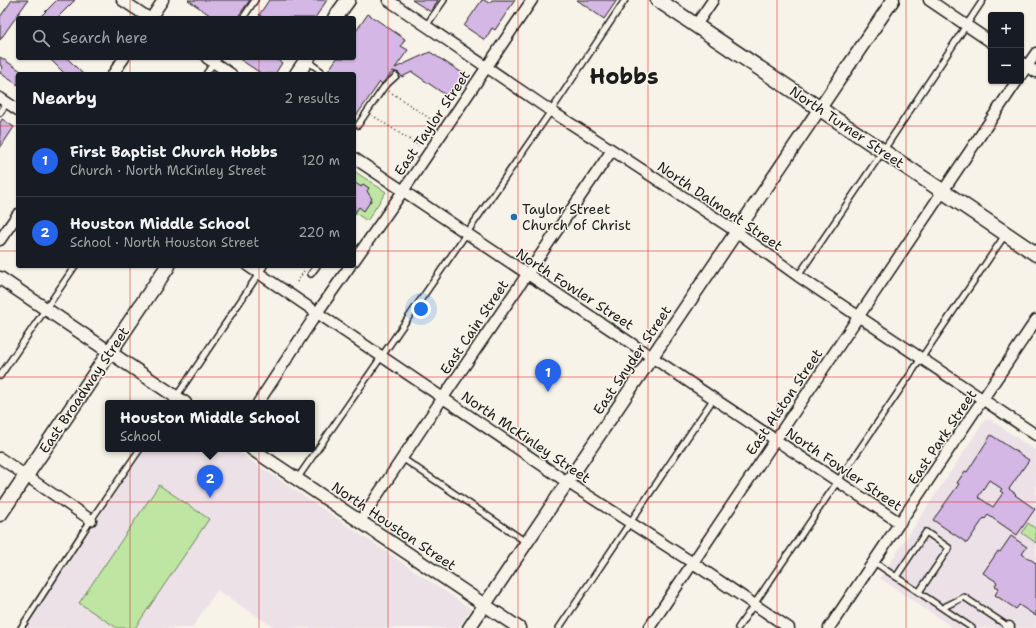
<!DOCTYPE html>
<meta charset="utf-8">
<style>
:root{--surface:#171b24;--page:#20242c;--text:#f1f3f6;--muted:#9ea1a6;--line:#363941;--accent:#2563eb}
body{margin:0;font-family:"Shantell Sans",sans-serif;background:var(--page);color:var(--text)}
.controls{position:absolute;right:12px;top:12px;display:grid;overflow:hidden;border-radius:4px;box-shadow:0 1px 3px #0004}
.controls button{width:36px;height:36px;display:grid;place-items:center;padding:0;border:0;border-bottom:1px solid var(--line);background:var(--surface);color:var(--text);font:20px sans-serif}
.you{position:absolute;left:421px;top:309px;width:14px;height:14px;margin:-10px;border:3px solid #fff;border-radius:50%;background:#1a73e8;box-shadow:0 0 0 6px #1a73e833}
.badge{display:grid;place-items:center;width:26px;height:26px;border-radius:50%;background:var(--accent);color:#fff;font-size:13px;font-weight:700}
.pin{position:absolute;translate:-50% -33px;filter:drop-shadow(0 1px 2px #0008)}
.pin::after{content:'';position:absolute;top:21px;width:14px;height:12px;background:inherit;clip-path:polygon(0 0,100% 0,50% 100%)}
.popup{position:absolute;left:105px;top:400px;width:210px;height:52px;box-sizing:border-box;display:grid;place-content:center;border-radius:4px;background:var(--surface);filter:drop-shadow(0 1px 3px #0005);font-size:13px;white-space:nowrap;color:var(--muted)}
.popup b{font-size:15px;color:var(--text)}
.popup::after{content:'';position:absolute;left:50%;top:100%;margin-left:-8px;border:8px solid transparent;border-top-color:var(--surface)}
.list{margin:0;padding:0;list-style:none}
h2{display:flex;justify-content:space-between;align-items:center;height:52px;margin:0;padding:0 16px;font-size:17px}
h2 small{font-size:13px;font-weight:400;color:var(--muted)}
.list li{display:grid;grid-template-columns:26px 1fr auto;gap:12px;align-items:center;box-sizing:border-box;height:72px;padding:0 16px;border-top:1px solid var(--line)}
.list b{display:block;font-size:15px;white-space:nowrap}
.list p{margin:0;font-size:13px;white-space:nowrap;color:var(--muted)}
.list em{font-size:13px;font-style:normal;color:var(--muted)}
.icon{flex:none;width:22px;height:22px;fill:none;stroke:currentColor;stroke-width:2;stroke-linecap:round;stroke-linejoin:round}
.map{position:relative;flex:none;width:1036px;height:628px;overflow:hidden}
.search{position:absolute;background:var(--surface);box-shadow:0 1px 3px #0004;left:16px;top:16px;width:340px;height:44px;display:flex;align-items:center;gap:10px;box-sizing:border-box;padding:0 14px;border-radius:4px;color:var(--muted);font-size:15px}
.panel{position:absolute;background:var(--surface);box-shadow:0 1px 3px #0004;left:16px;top:72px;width:340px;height:196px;border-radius:4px}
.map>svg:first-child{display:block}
.built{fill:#ece1e7}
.green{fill:#bee6a2;stroke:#6d815f}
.building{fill:#d4b7e4;stroke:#1c1c1c;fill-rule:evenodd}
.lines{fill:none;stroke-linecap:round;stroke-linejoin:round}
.service-casing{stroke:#1c1c1c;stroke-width:8}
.minor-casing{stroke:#1c1c1c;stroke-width:13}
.tertiary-casing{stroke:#1c1c1c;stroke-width:15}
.secondary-casing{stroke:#1c1c1c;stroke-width:17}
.path{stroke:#1c1c1c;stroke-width:1.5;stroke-dasharray:1 3;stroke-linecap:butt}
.service{stroke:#f7f3e8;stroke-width:5}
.minor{stroke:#f7f3e8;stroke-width:10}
.tertiary{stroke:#f7f3e8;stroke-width:12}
.secondary{stroke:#f7f3e8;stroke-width:14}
.grid{fill:none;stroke:#d62828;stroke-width:1;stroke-opacity:0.55}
.poi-dot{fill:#1f6fb2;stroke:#f7f3e8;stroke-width:1.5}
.labels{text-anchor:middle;stroke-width:3;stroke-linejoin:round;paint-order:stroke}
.street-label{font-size:14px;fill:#1c1c1c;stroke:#f7f3e8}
.poi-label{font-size:14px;fill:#1c1c1c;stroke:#f7f3e8;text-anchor:start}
.town-label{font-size:22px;font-weight:bold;fill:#1c1c1c;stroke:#f7f3e8}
</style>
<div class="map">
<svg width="1036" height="628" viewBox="0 0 1036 628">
<rect width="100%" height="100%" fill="#f7f3e8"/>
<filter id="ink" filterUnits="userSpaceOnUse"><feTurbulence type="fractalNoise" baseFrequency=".025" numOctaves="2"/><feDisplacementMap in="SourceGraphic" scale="8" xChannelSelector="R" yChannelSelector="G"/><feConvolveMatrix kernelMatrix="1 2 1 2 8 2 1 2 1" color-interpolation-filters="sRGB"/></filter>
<g filter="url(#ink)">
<path class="built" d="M985,420H991L1036,451V628H953L880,578Z
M145,449H234L471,609L458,628H275L217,590L192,628H24Z"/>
<path class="green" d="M354,171L386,192L367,221L354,212Z
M159,485L209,519L135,628H117L79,603Z
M1028,523L1036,529V543L1022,533Z"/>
<path class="building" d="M12,0H28L0,40V17Z
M57,0H75L57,18H39Z
M188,0H250L237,18H214Z
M269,0H327L315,18H264L259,15Z
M412,0H438L431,12Z
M482,0H484L489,3L492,0H515L495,30L492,28L485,40L464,26Z
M577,0H617L604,19Z
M368,14L405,39L401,46L408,50L395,68L430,52L467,76L457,91L452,88L447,96L412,72L402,77L399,73L393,71L382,84L380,82L354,119V74H326L337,58H354V34Z
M0,57L21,71L18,74V85L0,73L3,67L0,65Z
M49,58H67L83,74H65Z
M238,58H274L282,63L275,74H262Z
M2,119L14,127L0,148V123Z
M354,182L361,187L363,184L369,188L367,191L372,199L364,211L359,207L354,214Z
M991,435L1029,460L1009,489L1016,494L1015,495L1035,509L1017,535L988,515L985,519L984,518L967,543L933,520L959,484L957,483L965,471L967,472ZM989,480L1002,489L1000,491L1003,493L993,507L978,497Z
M1011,536L1027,547L1022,554L1036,563V616L1019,605L1016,609L995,595L999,588L995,586L997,582L983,573L998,551L1000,552Z"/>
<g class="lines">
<g class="service-casing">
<path id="service" d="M243,18L255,0
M426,26L444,0
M307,61L321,71L322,74
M206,74L217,58
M0,113L7,103
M358,125L384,87L396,76
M311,274L317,266
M798,276L883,151L983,0
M0,376L75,266
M172,403L264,266
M402,458L526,542
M297,479L551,111L625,0
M874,562L972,628
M896,577L926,532L949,548L919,592
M944,609L946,606L964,597L1009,627
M21,628L91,520L140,449
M559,628L714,398
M738,628L1005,235"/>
</g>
<g class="minor-casing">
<path id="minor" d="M122,0L149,18
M388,0L551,111L612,150L737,232L798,276L1036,435
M929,0L991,42
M151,18L163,0
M696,25L713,0
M207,58L231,74
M1021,62L1036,72
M113,74L124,58
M1021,75L1036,53
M0,98L18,110
M354,158L900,523
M0,240L18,214
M354,261L403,191L532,0
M248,266L567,482L693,563L789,628
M258,403L317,313L350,266
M0,458L91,520
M360,521L425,424L612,150
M649,628L1017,81
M829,628L1036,320
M1008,628L1009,627"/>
</g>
<g class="tertiary-casing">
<path id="tertiary" d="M0,278L185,403
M252,449L519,628
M469,628L893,0"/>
</g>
<g class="secondary-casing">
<path id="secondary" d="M658,0L1036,254
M335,18L348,0
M297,74L308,58
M0,514L168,266"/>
</g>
<path class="path" d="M329,70L328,72L330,74
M389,91L435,122
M372,115L419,146
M297,282L304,271"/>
<use href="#service" class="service"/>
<use href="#minor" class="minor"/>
<use href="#tertiary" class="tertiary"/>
<use href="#secondary" class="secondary"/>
</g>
</g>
<path class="grid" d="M130,0V18M259,0V18M388,0V628M518,0V628M648,0V628M777,0V628M906,0V628M130,58V74M259,58V74M0,126H18M354,126H1036M0,251H18M354,251H1036M130,266V628M259,266V628M0,377H1036M0,502H1036"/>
<circle class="poi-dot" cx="514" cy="217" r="4"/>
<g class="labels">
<g class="street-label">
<text transform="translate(432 123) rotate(-56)" y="5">East Taylor Street</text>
<text transform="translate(847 127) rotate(34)" y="5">North Turner Street</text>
<text transform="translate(720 206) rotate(34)" y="5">North Dalmont Street</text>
<text transform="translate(575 289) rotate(33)" y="5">North Fowler Street</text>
<text transform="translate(474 327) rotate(-56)" y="5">East Cain Street</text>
<text transform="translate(632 360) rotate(-56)" y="5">East Snyder Street</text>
<text transform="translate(84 390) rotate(-56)" y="5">East Broadway Street</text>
<text transform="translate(784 402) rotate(-56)" y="5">East Alston Street</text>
<text transform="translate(526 437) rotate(34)" y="5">North McKinley Street</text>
<text transform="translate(942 437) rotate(-56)" y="5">East Park Street</text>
<text transform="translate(844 469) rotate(34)" y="5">North Fowler Street</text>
<text transform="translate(394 526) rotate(34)" y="5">North Houston Street</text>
</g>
<g class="poi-label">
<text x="522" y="214">Taylor Street<tspan x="522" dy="16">Church of Christ</tspan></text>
</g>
<g class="town-label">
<text x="624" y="84">Hobbs</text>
</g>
</g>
</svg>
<div class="controls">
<button>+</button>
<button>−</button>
</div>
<div class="you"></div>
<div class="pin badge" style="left:548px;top:392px">1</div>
<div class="pin badge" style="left:210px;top:498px">2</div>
<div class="popup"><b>Houston Middle School</b>School</div>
<div class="search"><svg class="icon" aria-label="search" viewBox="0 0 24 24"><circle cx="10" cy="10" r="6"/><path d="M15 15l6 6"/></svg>Search here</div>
<section class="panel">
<h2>Nearby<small>2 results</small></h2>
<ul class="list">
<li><span class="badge">1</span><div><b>First Baptist Church Hobbs</b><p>Church · North McKinley Street</p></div><em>120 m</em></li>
<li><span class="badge">2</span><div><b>Houston Middle School</b><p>School · North Houston Street</p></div><em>220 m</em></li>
</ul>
</section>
</div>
